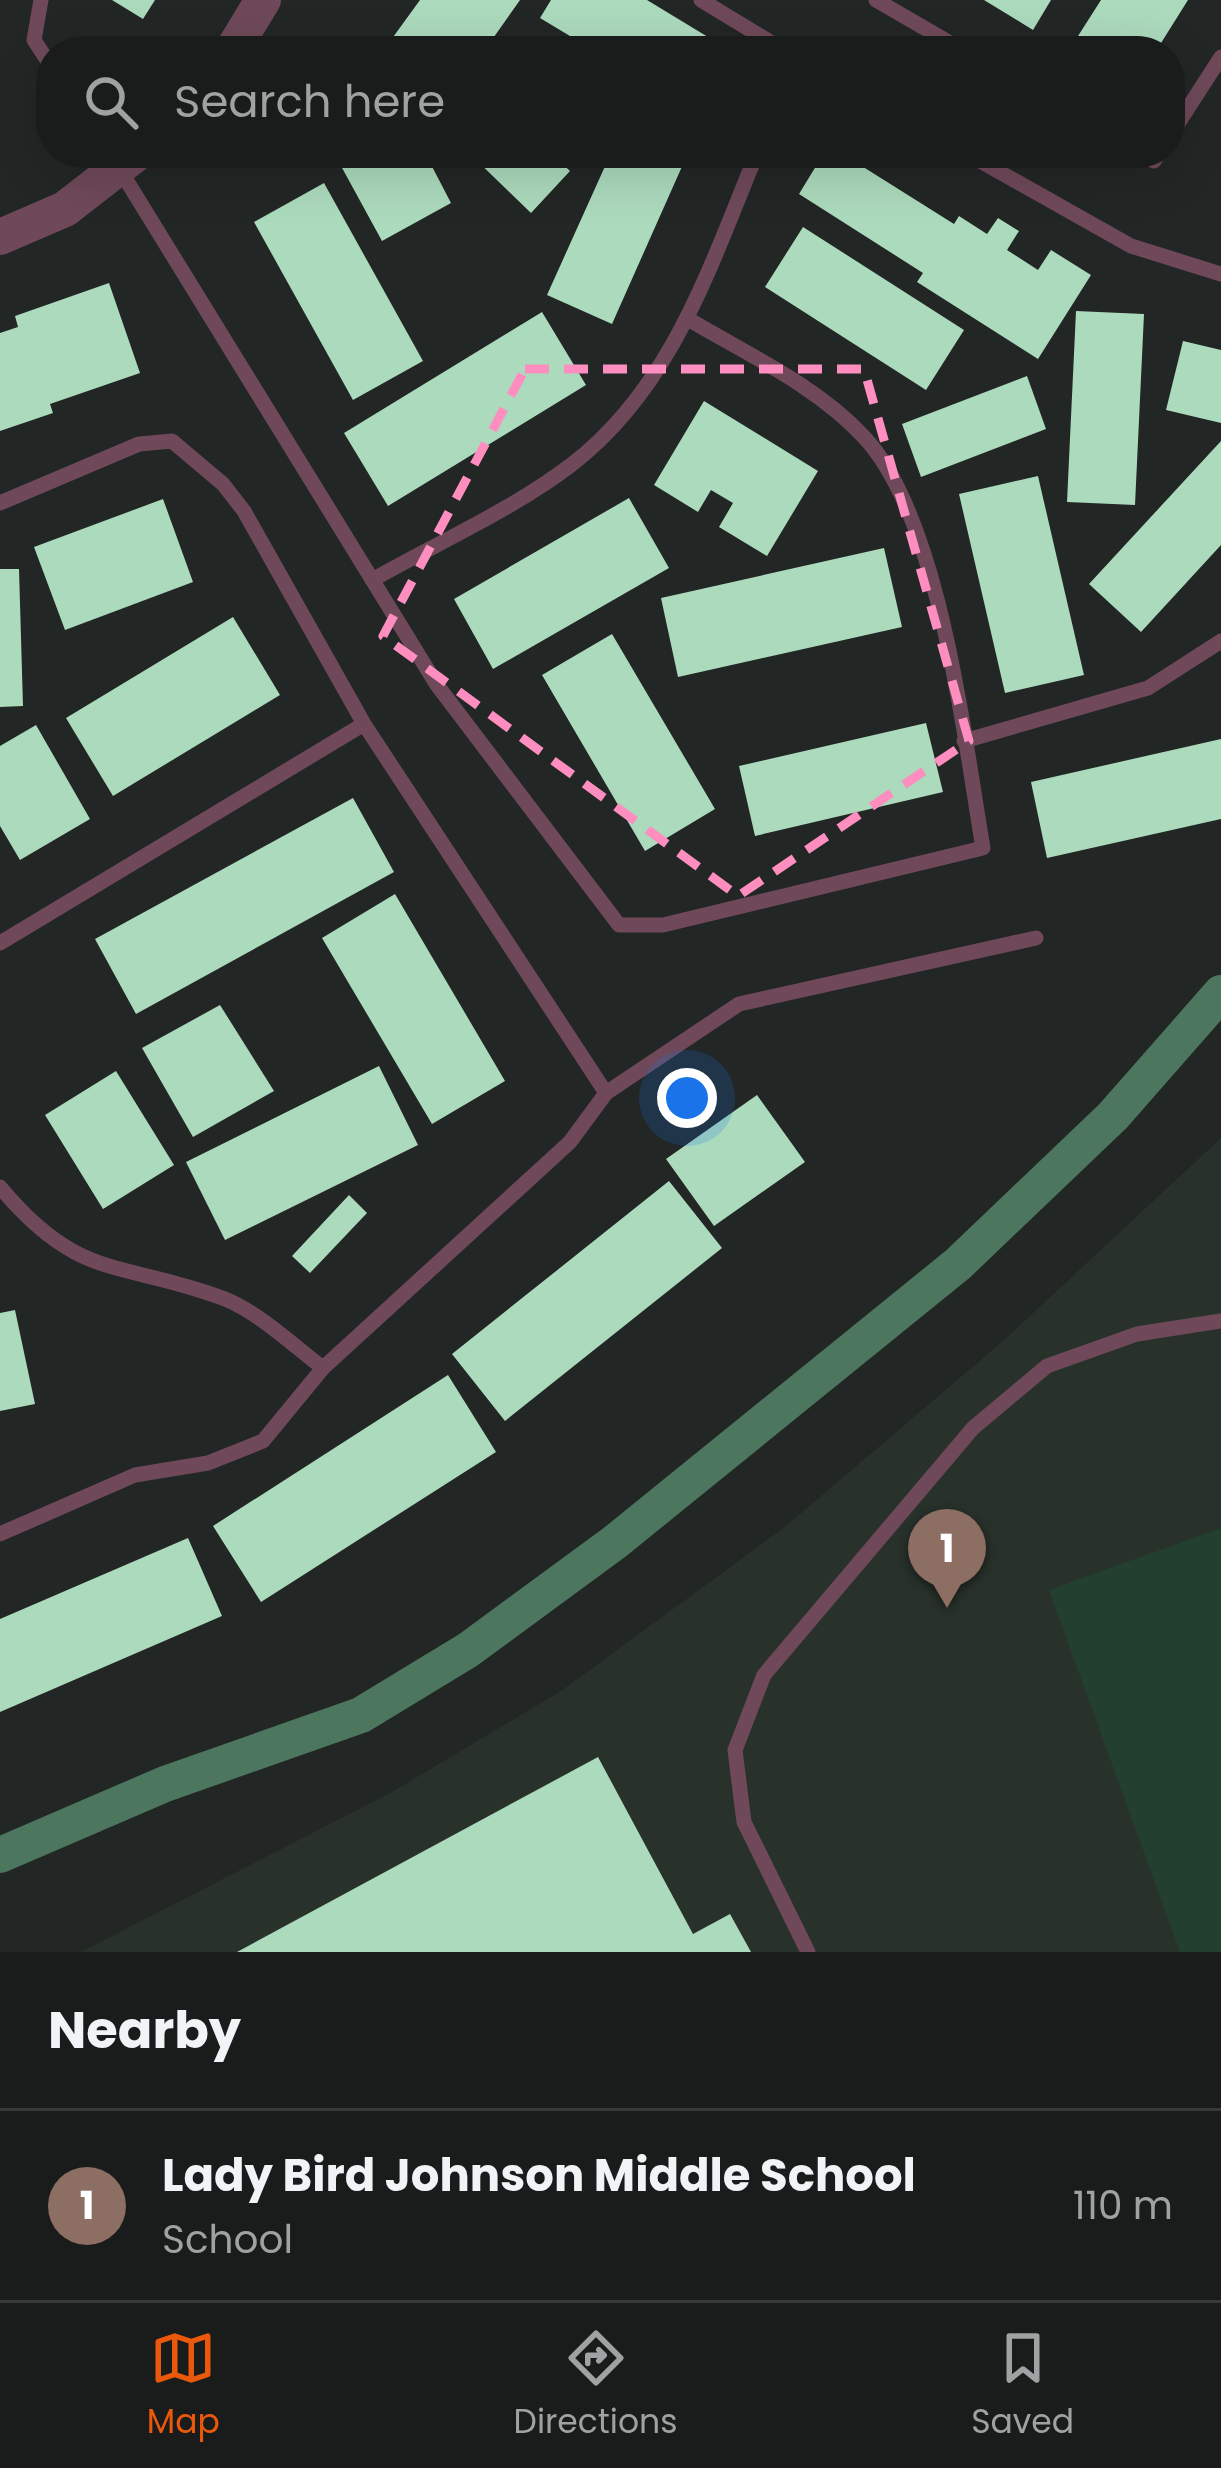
<!DOCTYPE html>
<style>
:root{--surface:#1a1c1b;--page:#232524;--text:#f1f3f6;--muted:#9fa1a3;--line:#383a3a;--accent:#ea580c}
body{margin:0;font-family:Poppins,sans-serif;background:var(--page);color:var(--text)}
.you{position:absolute;left:687px;top:1098px;width:42px;height:42px;margin:-30px;border:9px solid #fff;border-radius:50%;background:#1a73e8;box-shadow:0 0 0 18px #1a73e833}
.badge{display:grid;place-items:center;width:78px;height:78px;border-radius:50%;background:var(--accent);color:#fff;font-size:39px;font-weight:700}
.pin{position:absolute;translate:-50% -99px;filter:drop-shadow(0 3px 6px #0008)}
.pin::after{content:'';position:absolute;top:63px;width:42px;height:36px;background:inherit;clip-path:polygon(0 0,100% 0,50% 100%)}
.list{margin:0;padding:0;list-style:none}
h2{display:flex;justify-content:space-between;align-items:center;height:156px;margin:0;padding:0 48px;font-size:51px}
h2 small{font-size:39px;font-weight:400;color:var(--muted)}
.list li{display:grid;grid-template-columns:78px 1fr auto;gap:36px;align-items:center;box-sizing:border-box;height:192px;padding:0 48px;border-top:3px solid var(--line)}
.list b{display:block;font-size:45px;white-space:nowrap}
.list p{margin:0;font-size:39px;white-space:nowrap;color:var(--muted)}
.list em{font-size:39px;font-style:normal;color:var(--muted)}
.icon{flex:none;width:66px;height:66px;fill:none;stroke:currentColor;stroke-width:2;stroke-linecap:round;stroke-linejoin:round}
.map{position:relative;flex:none;width:1221px;height:1952px;overflow:hidden}
.search{position:absolute;background:var(--surface);box-shadow:0 12px 48px #0002;left:36px;right:36px;top:36px;height:132px;display:flex;align-items:center;gap:30px;box-sizing:border-box;padding:0 42px;border-radius:48px;color:var(--muted);font-size:45px}
.sheet{height:348px;background:var(--surface)}
nav{display:flex;justify-content:space-around;align-items:center;box-sizing:border-box;height:168px;border-top:3px solid var(--line);background:var(--surface);font-size:33px;color:var(--muted)}
nav a{display:grid;justify-items:center;gap:6px}
nav .on{color:var(--accent)}
.map>svg:first-child{display:block}
.built{fill:#28322b}
.green{fill:#223f2f}
.lines{fill:none;stroke-linecap:round;stroke-linejoin:round}
.canal{stroke:#4c775e;stroke-width:36}
.building{fill:#acdabd}
.service{stroke:#6f4959;stroke-width:15}
.tertiary{stroke:#6f4959;stroke-width:36}
.marked{fill:none;stroke:#fd8ebf;stroke-width:9;stroke-dasharray:24 15;stroke-linejoin:round}
</style>
<div class="map">
<svg width="1221" height="1952" viewBox="0 0 1221 1952">
<rect width="100%" height="100%" fill="#222624"/>
<path class="built" d="M1221,1138V1952H81L392,1792L561,1691L786,1526L1003,1341Z"/>
<path class="green" d="M1221,1528V1952H1180L1049,1590Z"/>
<g class="lines">
<path class="canal" d="M0,1855L165,1784L361,1715L468,1650L615,1542L958,1264L1113,1116L1221,993"/>
</g>
<path class="building" d="M112,0H155L143,19Z
M420,0H520L484,51H383Z
M551,0H647L731,51H595L540,18Z
M984,0H1051L1033,30Z
M1101,0H1188L1156,51H1077L1071,47Z
M425,153L451,203L382,241L335,155Z
M469,153H551L570,171L531,213Z
M611,153H688L612,324L547,295Z
M824,153H841L954,224L959,216L987,234L998,218L1019,231L1007,250L1038,270L1051,250L1091,275L1038,359L917,282L923,273L799,194Z
M324,183L423,361L353,400L254,222Z
M803,227L964,330L926,390L765,287Z
M109,283L140,373L50,404L53,413L0,431V333L18,327L15,316Z
M1076,311L1144,314L1135,505L1067,502Z
M542,312L586,385L388,506L344,433Z
M1183,341L1221,350V423L1166,410Z
M1027,376L1046,429L921,477L902,424Z
M704,401L818,471L767,556L719,527L733,503L711,490L698,512L654,485Z
M1221,441V545L1141,632L1089,584Z
M1038,476L1084,675L1005,693L959,494Z
M629,498L669,568L493,669L454,599Z
M163,499L193,582L65,630L34,547Z
M884,548L902,627L678,677L661,598Z
M0,569H19L23,706L0,707Z
M233,617L280,695L113,796L66,718Z
M612,634L715,809L645,851L542,675Z
M926,723L943,792L755,836L739,766Z
M36,725L90,819L20,860L0,826V746Z
M1221,739V819L1047,858L1031,782Z
M353,798L394,872L136,1014L95,939Z
M395,894L505,1081L432,1124L322,938Z
M220,1005L274,1091L193,1137L142,1048Z
M379,1066L418,1145L225,1240L186,1162Z
M116,1071L174,1165L103,1209L45,1115Z
M757,1095L805,1162L714,1226L666,1159Z
M669,1181L722,1248L505,1421L452,1354Z
M349,1195L367,1213L310,1273L292,1256Z
M15,1310L35,1404L0,1411V1313Z
M448,1375L496,1452L261,1602L213,1526Z
M188,1538L222,1616L0,1712V1619Z
M598,1757L693,1934L730,1914L751,1952H237Z"/>
<g class="lines">
<path class="service" d="M41,0L34,40L51,66
M701,0L785,51
M876,0L964,51
M1170,136L1221,57
M966,153L1131,246L1221,274
M1140,153L1154,161L1159,153
M117,165L437,685L619,925H663L983,848C964,738 940,518 864,437C817,386 747,354 688,319
M0,503L139,444L172,441L223,484L244,511L364,724L606,1093
M372,580C437,543 512,510 571,465C672,388 710,266 757,153
M964,741L1148,688L1221,641
M0,943L364,724
M0,1187C80,1283 122,1260 225,1299C258,1312 294,1346 323,1368L570,1142L606,1093L739,1004L1036,938
M0,1534L135,1475L208,1463L263,1441L323,1368
M808,1952L744,1822L735,1750L764,1675L973,1428L1047,1366L1137,1334L1221,1321"/>
<path class="tertiary" d="M232,51L263,0
M0,237L65,209L137,153"/>
</g>
<path class="marked" d="M525,369H864L969,741L738,896L383,636Z"/>
</svg>
<div class="you"></div>
<div class="pin badge" style="left:947px;top:1608px;background:#8d6e63">1</div>
<div class="search"><svg class="icon" aria-label="search" viewBox="0 0 24 24"><circle cx="10" cy="10" r="6"/><path d="M15 15l6 6"/></svg>Search here</div>
</div>
<section class="sheet">
<h2>Nearby<small></small></h2>
<ul class="list">
<li><span class="badge" style="background:#8d6e63">1</span><div><b>Lady Bird Johnson Middle School</b><p>School</p></div><em>110 m</em></li>
</ul>
</section>
<nav>
<a class="on"><svg class="icon" aria-label="map" viewBox="0 0 24 24"><path d="M3 6l6-2 6 2 6-2v14l-6 2-6-2-6 2zM9 4v14M15 6v14"/></svg>Map</a>
<a><svg class="icon" aria-label="directions" viewBox="0 0 24 24"><path d="M12 3l9 9-9 9-9-9zM9 14v-3h6M13 9l2 2-2 2"/></svg>Directions</a>
<a><svg class="icon" aria-label="saved" viewBox="0 0 24 24"><path d="M7 4h10v16l-5-4-5 4z"/></svg>Saved</a>
</nav>
